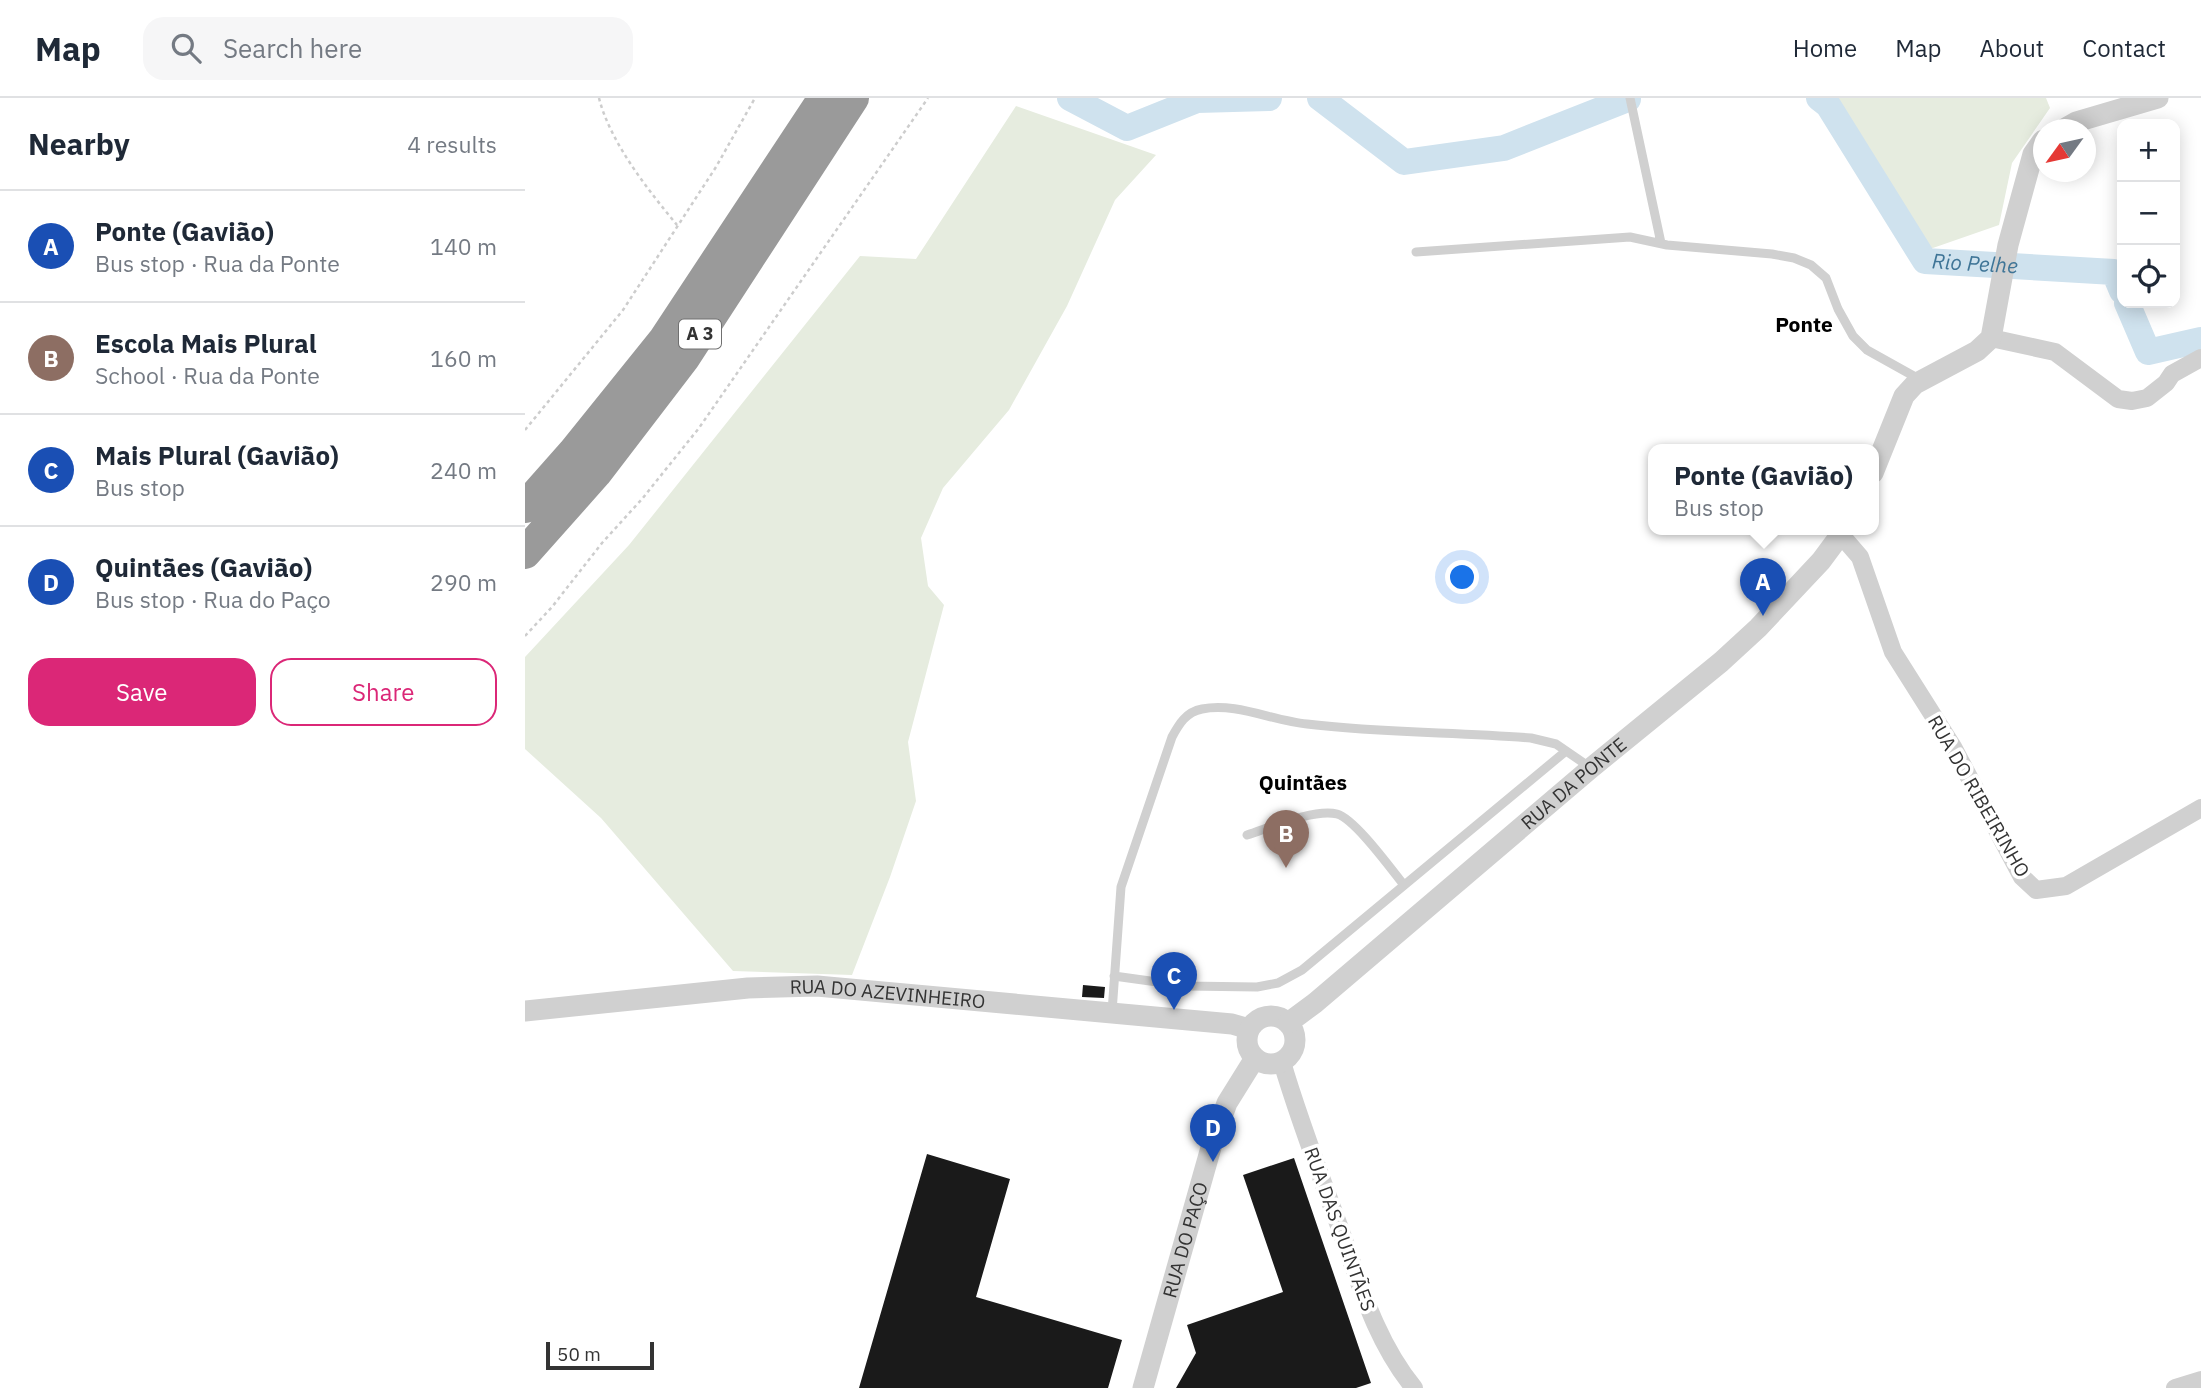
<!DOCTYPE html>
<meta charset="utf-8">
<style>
:root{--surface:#fff;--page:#f6f6f7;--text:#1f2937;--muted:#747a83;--line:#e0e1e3;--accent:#db2777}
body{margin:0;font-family:"IBM Plex Sans",sans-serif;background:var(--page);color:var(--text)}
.controls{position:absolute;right:21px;top:21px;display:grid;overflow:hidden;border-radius:14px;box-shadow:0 4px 18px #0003}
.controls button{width:63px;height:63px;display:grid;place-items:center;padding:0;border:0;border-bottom:2px solid var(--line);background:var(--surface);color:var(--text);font:35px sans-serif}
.compass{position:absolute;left:1508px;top:21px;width:63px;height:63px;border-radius:50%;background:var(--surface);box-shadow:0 4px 18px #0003;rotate:237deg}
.scale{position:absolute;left:21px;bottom:18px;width:108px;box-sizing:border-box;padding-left:7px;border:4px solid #333;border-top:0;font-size:19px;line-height:24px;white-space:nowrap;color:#333;-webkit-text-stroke:5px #fff;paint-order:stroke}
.you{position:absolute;left:938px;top:480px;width:24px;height:24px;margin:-18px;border:5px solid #fff;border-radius:50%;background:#1a73e8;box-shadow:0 0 0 10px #1a73e833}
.badge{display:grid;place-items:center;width:46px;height:46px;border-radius:50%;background:var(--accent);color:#fff;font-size:23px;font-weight:700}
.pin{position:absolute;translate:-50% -58px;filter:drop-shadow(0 2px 4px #0008)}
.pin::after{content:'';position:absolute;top:37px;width:24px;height:21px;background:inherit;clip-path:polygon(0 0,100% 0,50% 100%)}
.popup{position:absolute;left:1123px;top:346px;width:231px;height:91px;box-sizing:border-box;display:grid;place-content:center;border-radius:14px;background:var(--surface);filter:drop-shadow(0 2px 5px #0005);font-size:23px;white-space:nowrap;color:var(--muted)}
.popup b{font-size:26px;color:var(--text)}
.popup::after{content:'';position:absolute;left:50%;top:100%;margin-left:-14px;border:14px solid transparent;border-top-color:var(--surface)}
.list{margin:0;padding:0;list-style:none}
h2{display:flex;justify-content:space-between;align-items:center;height:91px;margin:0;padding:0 28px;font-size:30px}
h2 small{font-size:23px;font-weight:400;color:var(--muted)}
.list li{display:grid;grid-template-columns:46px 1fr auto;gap:21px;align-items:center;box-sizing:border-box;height:112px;padding:0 28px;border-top:2px solid var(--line)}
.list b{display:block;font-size:26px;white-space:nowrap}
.list p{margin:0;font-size:23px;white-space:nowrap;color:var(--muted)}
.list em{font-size:23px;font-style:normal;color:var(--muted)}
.actions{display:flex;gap:14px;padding:21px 28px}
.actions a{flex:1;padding:16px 0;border:2px solid var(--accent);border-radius:21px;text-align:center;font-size:24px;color:var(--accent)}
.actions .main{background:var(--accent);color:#fff}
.icon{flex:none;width:38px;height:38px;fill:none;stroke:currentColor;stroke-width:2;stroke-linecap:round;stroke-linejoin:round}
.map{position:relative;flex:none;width:1676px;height:1290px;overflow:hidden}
header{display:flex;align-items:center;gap:42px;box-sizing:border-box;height:98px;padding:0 35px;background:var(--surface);border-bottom:2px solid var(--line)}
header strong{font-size:33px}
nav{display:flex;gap:38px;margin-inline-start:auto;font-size:24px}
.search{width:490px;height:63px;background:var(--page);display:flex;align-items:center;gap:18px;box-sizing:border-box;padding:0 24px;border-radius:21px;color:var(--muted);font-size:26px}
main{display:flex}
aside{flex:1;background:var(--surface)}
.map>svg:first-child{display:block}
.green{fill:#e6ecdf}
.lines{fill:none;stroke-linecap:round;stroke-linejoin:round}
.river{stroke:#cfe2ee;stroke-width:26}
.building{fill:#1a1a1a}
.path{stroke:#cdcdcd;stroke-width:2.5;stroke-dasharray:3.5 3.5;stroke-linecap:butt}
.service{stroke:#d0d0d0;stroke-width:9}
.minor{stroke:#d0d0d0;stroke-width:18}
.tertiary{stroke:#d0d0d0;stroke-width:21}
.motorway{stroke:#9a9a9a;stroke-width:32}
.labels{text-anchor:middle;stroke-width:7;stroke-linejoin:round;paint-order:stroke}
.shield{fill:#fff;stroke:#707070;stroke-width:2}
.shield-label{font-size:18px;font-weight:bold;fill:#333}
.street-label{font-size:19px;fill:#333;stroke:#fff}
.water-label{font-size:21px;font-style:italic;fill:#3f7597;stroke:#fff}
.neighbourhood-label{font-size:21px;font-weight:bold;fill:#000;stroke:#fff}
</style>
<header>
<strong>Map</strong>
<div class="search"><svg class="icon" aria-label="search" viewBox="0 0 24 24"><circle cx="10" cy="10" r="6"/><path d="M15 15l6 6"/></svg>Search here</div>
<nav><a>Home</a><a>Map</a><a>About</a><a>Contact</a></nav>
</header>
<main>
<aside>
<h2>Nearby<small>4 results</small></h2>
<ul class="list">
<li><span class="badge" style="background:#1a4fb4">A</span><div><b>Ponte (Gavião)</b><p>Bus stop · Rua da Ponte</p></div><em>140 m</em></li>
<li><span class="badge" style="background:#8d6e63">B</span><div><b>Escola Mais Plural</b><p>School · Rua da Ponte</p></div><em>160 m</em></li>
<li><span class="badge" style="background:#1a4fb4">C</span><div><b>Mais Plural (Gavião)</b><p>Bus stop</p></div><em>240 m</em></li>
<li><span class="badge" style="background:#1a4fb4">D</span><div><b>Quintães (Gavião)</b><p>Bus stop · Rua do Paço</p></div><em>290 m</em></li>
</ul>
<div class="actions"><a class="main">Save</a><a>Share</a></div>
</aside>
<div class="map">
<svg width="1676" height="1290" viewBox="0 0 1676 1290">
<rect width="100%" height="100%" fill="#fff"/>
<path class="green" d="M1311,0H1521L1525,10L1487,65L1474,127L1405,151L1316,5Z
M491,8L631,57L590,102L542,208L484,312L418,390L396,440L403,488L419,507L383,644L391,703L365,779L327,877L208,873L76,720L0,651V559L104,447L335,158L391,161Z"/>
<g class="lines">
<g class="river">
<path d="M545,0L602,30L672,2L744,0"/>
<path d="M795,0L879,64L979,50L1103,1"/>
<path id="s1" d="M1294,0L1303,7L1400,163L1589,174L1597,193"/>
<path d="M1602,205L1623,254L1676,242"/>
</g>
</g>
<path class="building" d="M558,887L580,889L579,900L557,899Z
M402,1056L485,1081L451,1199L597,1242L583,1290H334Z
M769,1060L846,1285L831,1290H651L671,1255L662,1227L758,1194L718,1077Z"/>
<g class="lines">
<path class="path" d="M74,0C85,44 123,92 152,127
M0,332L98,212L191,69L230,0
M0,538L27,509L77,445L117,401L174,330L403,0"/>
<path class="service" d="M1105,0L1136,145
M891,154L1105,139L1142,147L1247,156L1269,160L1286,167L1301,180L1313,211L1328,238L1342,252L1394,281
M722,737C744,730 790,710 812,716C830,721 866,771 879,787
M589,878L661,888L732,889L753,885L777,872L1041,653
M587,914L596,789L647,639C654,626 661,614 677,611C711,604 748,623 782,626C856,635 931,634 1006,640L1031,646L1066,670"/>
<path class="minor" d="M1466,240L1530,254L1593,301L1607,303L1622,300L1641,285L1647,276L1676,260
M1316,437L1335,459L1368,554L1428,649L1497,779L1511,792L1541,788L1676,710
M757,964C774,1022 796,1079 817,1136C836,1190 852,1245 889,1290
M1650,1290L1676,1282"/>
<g class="tertiary">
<path d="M1537,32L1551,24L1633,0"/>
<path d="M1348,375L1379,298L1390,286L1452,253L1466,240L1483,147L1508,56L1518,42"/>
<path id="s2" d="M0,913L223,890L292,888L707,926L724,931"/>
<circle cx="746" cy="942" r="24"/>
<path id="s3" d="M763,925L790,905L1066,670L1196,564L1233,530L1296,463L1319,432"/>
<path id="s4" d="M618,1290L687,1046L702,1005L730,960"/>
</g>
<path class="motorway" d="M0,409L48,355L139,242L299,0
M0,455L71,375L159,260L328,0"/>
</g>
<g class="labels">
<rect class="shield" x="154" y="221.5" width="42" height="29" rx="5"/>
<g class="shield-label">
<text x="175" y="242">A 3</text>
</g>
<g class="street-label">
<text dy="7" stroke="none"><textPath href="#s3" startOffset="373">RUA DA PONTE</textPath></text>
<text transform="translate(1454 698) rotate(60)" y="7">RUA DO RIBEIRINHO</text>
<text dy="7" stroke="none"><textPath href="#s2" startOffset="364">RUA DO AZEVINHEIRO</textPath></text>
<text transform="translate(815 1131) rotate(70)" y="7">RUA DAS QUINTÃES</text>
<text dy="7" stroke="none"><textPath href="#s4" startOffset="154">RUA DO PAÇO</textPath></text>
</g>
<g class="water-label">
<text dy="7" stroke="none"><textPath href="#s1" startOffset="245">Rio Pelhe</textPath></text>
</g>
<g class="neighbourhood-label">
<text x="1279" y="234">Ponte</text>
<text x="778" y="692">Quintães</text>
</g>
</g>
</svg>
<div class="controls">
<button>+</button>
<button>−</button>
<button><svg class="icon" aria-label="locate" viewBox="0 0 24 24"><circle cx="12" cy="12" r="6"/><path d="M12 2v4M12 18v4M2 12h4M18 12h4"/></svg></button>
</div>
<svg class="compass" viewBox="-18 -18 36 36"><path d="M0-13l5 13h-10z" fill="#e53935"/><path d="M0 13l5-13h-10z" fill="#747a83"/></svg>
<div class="scale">50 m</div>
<div class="you"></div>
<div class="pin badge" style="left:1238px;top:518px;background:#1a4fb4">A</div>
<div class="popup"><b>Ponte (Gavião)</b>Bus stop</div>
<div class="pin badge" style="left:761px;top:770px;background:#8d6e63">B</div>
<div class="pin badge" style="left:649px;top:912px;background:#1a4fb4">C</div>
<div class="pin badge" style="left:688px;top:1064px;background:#1a4fb4">D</div>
</div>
</main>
